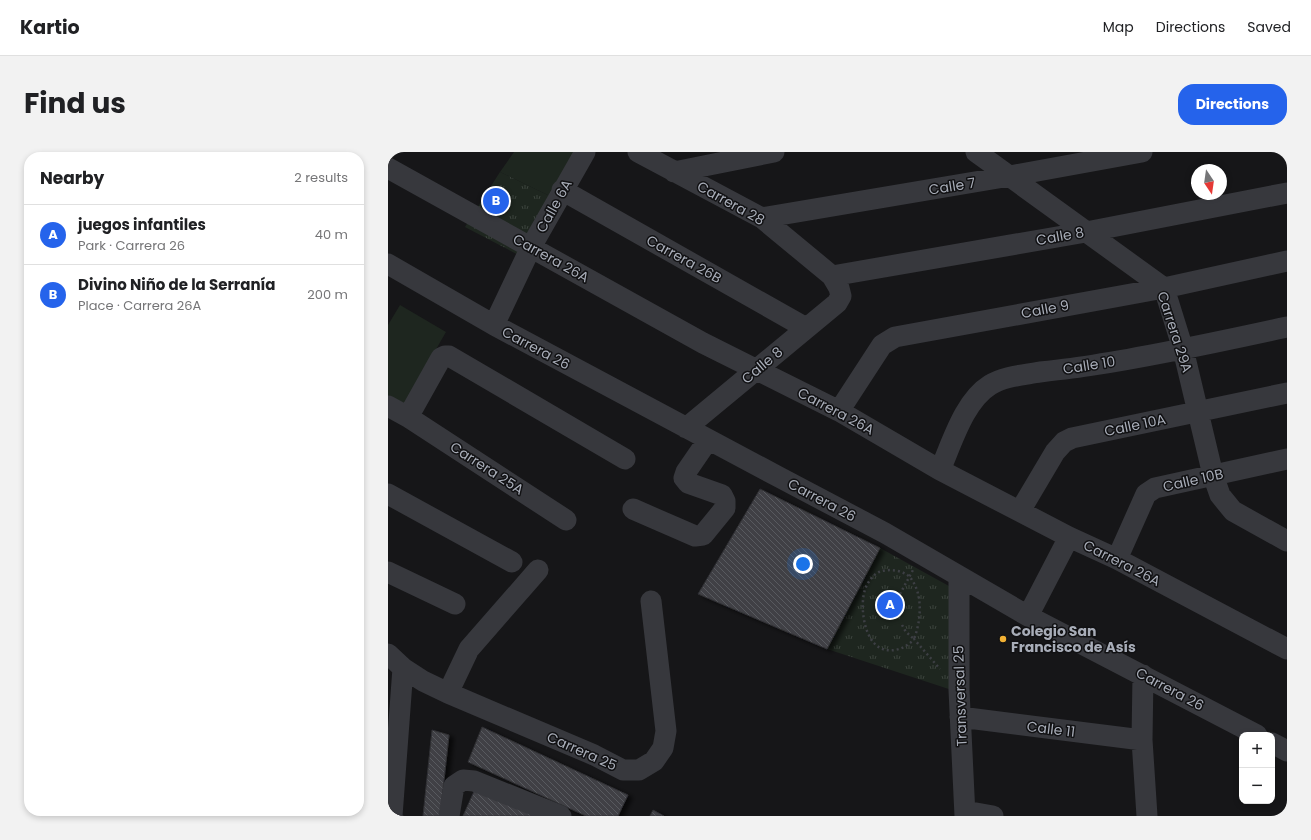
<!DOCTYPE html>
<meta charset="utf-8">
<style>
:root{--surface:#fff;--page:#f2f2f2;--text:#202124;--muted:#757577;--line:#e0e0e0;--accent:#2563eb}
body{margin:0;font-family:Poppins,sans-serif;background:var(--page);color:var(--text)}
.controls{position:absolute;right:12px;bottom:12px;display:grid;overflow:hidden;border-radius:8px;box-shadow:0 2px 6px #0003}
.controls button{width:36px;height:36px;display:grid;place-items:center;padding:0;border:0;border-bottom:1px solid var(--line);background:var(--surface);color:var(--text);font:20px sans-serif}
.compass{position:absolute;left:803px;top:12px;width:36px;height:36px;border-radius:50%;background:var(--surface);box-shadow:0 2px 6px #0003;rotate:167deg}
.you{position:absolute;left:415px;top:412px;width:14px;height:14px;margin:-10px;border:3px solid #fff;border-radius:50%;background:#1a73e8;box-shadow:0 0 0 6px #1a73e833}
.badge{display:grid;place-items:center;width:26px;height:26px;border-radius:50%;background:var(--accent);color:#fff;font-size:13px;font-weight:700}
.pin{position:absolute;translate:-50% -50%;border:2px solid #fff;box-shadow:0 1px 4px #0006}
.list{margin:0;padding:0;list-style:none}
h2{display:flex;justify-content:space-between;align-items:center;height:52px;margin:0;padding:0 16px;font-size:17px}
h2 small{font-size:13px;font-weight:400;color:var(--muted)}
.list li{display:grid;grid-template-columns:26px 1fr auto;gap:12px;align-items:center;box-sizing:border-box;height:60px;padding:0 16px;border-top:1px solid var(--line)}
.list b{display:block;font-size:15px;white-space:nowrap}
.list p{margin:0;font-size:13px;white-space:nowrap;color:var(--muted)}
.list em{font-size:13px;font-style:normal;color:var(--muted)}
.map{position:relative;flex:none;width:899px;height:664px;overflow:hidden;border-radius:16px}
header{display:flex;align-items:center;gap:24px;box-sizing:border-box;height:56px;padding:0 20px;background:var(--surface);border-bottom:1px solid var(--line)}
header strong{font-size:19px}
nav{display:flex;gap:22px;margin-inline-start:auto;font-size:14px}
.intro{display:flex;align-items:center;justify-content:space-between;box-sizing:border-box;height:96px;padding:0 24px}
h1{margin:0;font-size:28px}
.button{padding:10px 18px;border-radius:16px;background:var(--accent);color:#fff;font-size:14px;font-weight:700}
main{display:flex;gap:24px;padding:0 24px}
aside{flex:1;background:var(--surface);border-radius:16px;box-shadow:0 2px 6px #0003}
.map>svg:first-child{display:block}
.grass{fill:#1e261f}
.park{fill:url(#park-tufts)}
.building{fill:url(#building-back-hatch);stroke:#303034;filter:url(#shadow)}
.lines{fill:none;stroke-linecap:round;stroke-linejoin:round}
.path{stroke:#3d3f44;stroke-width:2.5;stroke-dasharray:2 3;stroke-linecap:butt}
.minor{stroke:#37383d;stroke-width:21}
.poi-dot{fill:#f2b134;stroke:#111113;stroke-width:1.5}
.labels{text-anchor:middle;stroke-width:3;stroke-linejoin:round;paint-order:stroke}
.street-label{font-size:14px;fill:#a8adb8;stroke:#111113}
.poi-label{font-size:14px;font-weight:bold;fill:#a8adb8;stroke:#111113;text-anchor:start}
</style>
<header>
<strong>Kartio</strong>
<nav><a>Map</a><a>Directions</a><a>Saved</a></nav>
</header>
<div class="intro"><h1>Find us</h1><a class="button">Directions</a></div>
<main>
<aside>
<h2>Nearby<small>2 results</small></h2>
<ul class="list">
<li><span class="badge">A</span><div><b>juegos infantiles</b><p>Park · Carrera 26</p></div><em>40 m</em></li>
<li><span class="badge">B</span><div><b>Divino Niño de la Serranía</b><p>Place · Carrera 26A</p></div><em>200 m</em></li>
</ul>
</aside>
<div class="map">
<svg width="899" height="664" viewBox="0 0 899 664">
<defs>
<pattern id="park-tufts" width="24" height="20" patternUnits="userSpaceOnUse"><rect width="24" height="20" fill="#1e261f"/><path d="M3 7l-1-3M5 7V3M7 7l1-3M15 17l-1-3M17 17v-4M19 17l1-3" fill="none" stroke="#3c433d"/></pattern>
<pattern id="building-back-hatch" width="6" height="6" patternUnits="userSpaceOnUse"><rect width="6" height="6" fill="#404145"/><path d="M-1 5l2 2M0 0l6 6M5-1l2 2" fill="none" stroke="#595a5e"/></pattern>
<filter id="shadow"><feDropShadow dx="4.5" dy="2.5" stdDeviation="2" flood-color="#0009"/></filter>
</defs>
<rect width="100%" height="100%" fill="#161618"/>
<path class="grass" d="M126,0H195L174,50L112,20Z
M12,153L58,180L13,258L0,250V173Z"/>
<path class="park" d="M112,20L174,50L140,108L77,75Z
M492,396L570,439L576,542L439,497Z"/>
<path class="building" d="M372,337L492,396L439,497L310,442Z
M94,575L240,643L230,664H198L80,610Z
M44,578L61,583L52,664H35Z
M88,635L155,664H75Z
M265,658L276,664H262Z"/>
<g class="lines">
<path class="path" d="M512,442L525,418
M514,473L518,480L526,487C533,469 535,444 524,428C518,418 501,416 491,420C486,422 483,427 480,431C471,445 474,478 486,491C497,504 517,498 526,487L552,517"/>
<path class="minor" d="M250,0L374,66L444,124L451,136L453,144L449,151L298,276
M588,0L776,136L795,197L825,323L832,343L845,359L899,389
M0,16L315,191L451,259L552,318L681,385L729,407L899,497
M286,20L386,0
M174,38L418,176
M374,66L622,24L754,0
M0,112L106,173L389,324L497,381L640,464L869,583
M444,124L698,80L899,41
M106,173L143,95L197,0
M0,254L20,265L178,368
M451,259L494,193L507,185L776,136L899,109
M20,265L53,206L57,204H61L237,307
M552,318C564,291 576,249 602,233C616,224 636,223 652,220C670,218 688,216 706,213C771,203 835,189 899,175
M0,342L124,410
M245,357L307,384L315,383L337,356V349L334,343L300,331L296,326L298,320L320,288
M632,359L667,300L676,290L684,286L899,241
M729,407L758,342L767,336L899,307
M0,420L67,452
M571,424V538L577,664
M640,464L681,385
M0,502L15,516L35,529L60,541L206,603L235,618H251L266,609L275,596L278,579L263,449
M755,523L754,588L759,664
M60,541L81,497L150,418
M572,565L754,588
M884,591L899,599
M577,659L605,664
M4,664L15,516
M61,664L66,634L75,628L86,629L173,664"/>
</g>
<circle class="poi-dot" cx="615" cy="487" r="4"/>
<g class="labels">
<g class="street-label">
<text transform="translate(564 34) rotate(-9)" y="5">Calle 7</text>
<text transform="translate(343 51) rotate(29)" y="5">Carrera 28</text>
<text transform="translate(166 54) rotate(-61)" y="5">Calle 6A</text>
<text transform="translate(672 84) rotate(-10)" y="5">Calle 8</text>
<text transform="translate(163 106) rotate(29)" y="5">Carrera 26A</text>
<text transform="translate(296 107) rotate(29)" y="5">Carrera 26B</text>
<text transform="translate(657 157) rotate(-10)" y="5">Calle 9</text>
<text transform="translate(787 180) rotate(72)" y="5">Carrera 29A</text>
<text transform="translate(148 196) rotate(28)" y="5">Carrera 26</text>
<text transform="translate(374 213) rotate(-40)" y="5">Calle 8</text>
<text transform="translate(701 213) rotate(-9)" y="5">Calle 10</text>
<text transform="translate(448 259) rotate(28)" y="5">Carrera 26A</text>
<text transform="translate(747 273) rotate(-12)" y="5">Calle 10A</text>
<text transform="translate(99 316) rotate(33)" y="5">Carrera 25A</text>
<text transform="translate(805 328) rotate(-13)" y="5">Calle 10B</text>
<text transform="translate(434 348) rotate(28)" y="5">Carrera 26</text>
<text transform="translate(734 411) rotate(27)" y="5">Carrera 26A</text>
<text transform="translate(782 537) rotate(28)" y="5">Carrera 26</text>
<text transform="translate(572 544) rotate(-92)" y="5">Transversal 25</text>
<text transform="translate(663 577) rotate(7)" y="5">Calle 11</text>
<text transform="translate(194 599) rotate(24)" y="5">Carrera 25</text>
</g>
<g class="poi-label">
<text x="623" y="484">Colegio San<tspan x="623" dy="16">Francisco de Asís</tspan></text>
</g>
</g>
</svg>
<div class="controls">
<button>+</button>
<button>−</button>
</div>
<svg class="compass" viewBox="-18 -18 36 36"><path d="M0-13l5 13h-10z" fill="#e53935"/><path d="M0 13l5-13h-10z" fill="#757577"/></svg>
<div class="you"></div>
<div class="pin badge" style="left:502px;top:453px">A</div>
<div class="pin badge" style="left:108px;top:49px">B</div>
</div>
</main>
